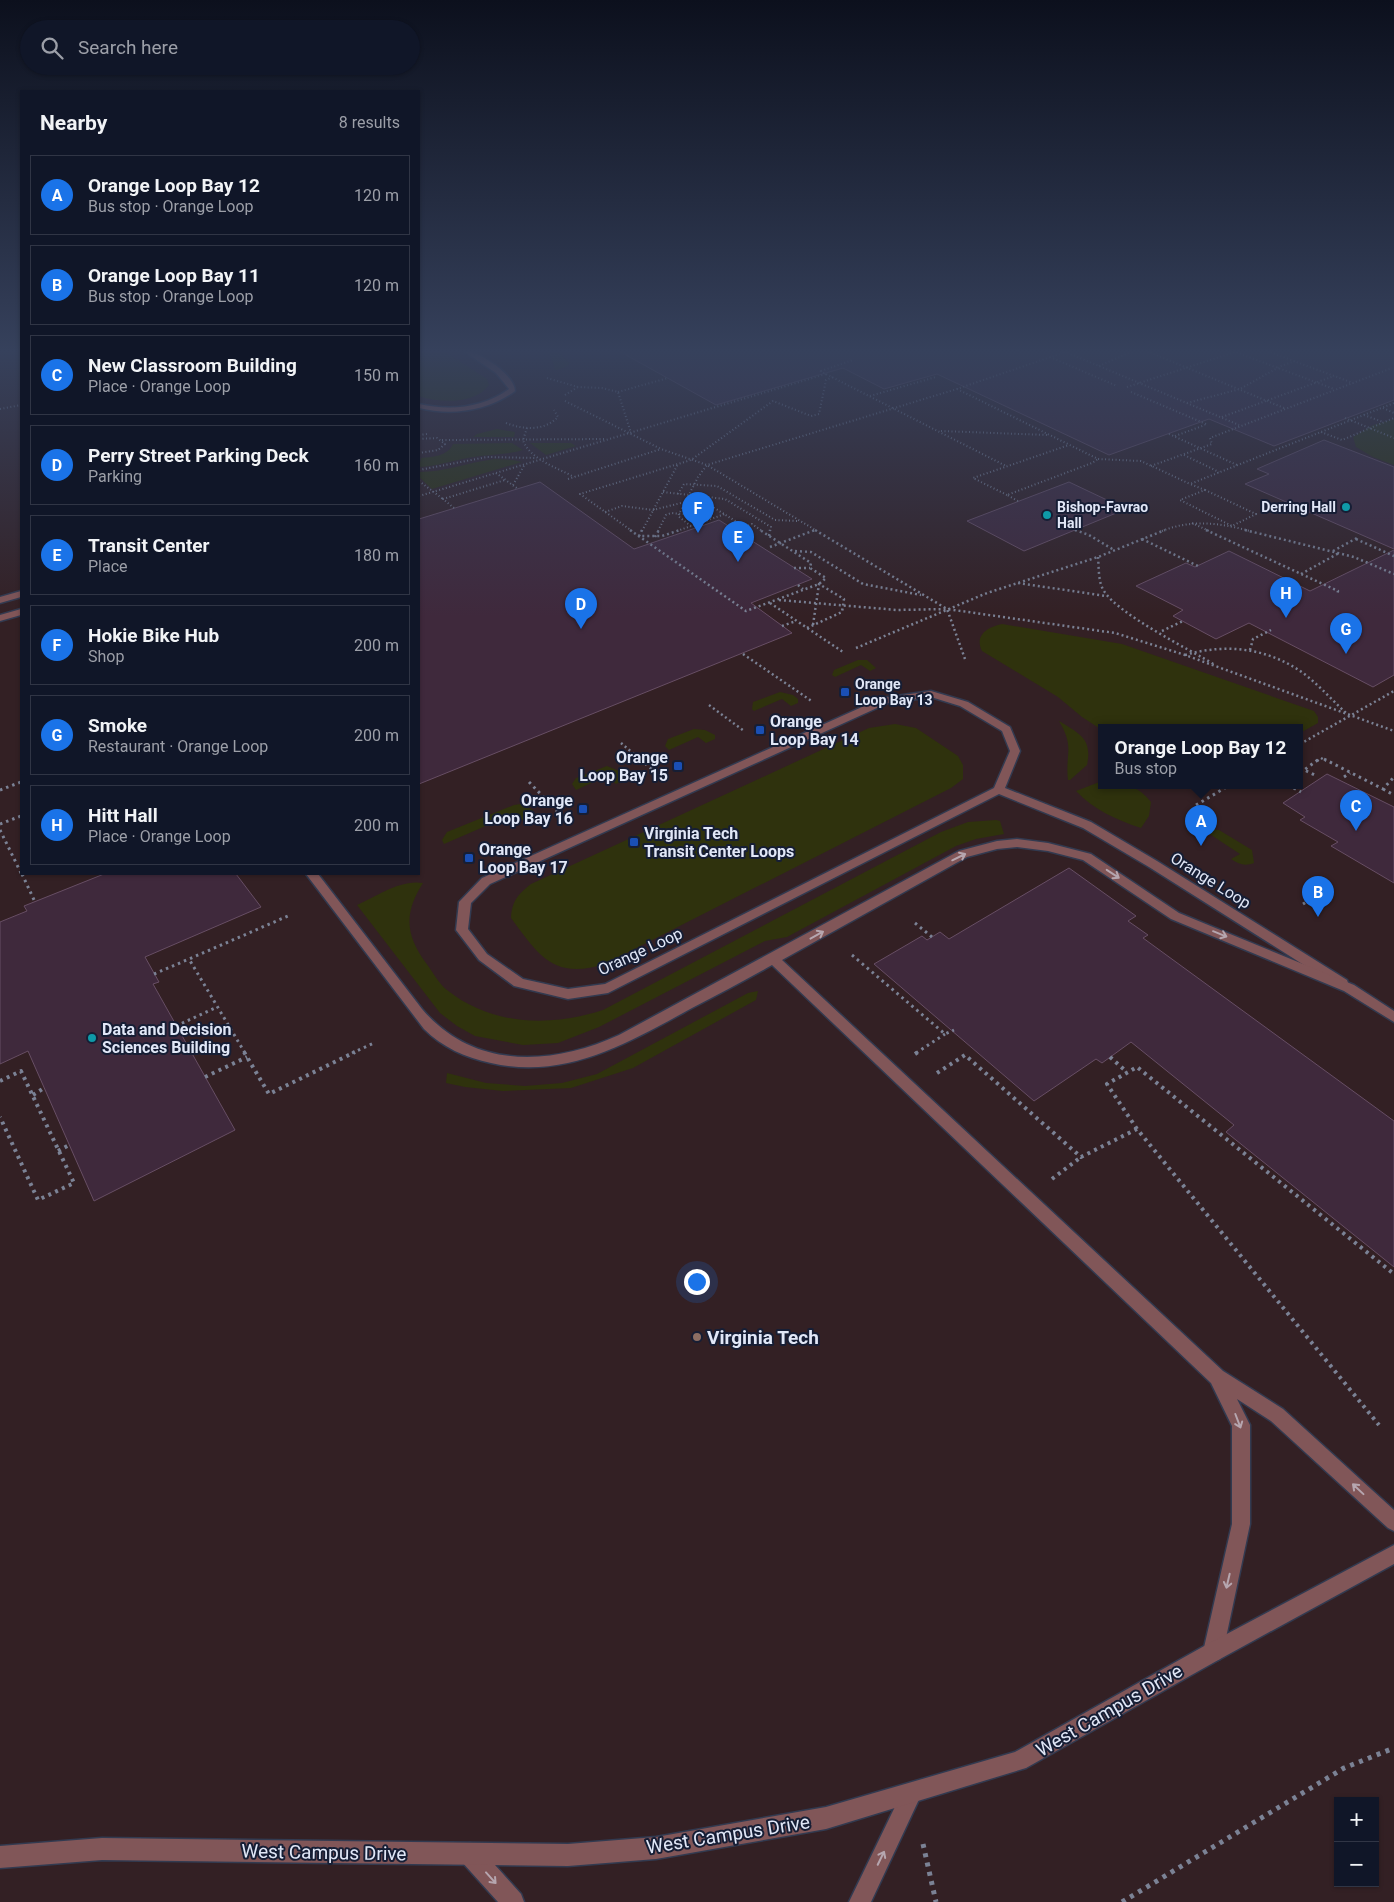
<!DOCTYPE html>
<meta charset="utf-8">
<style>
:root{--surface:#101628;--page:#1e2334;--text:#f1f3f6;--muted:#9c9fa8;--line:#303545;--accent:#1a73e8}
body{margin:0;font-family:Roboto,sans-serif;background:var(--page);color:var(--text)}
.controls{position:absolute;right:15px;bottom:15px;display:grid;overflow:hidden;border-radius:0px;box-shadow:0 1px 4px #0004}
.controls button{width:45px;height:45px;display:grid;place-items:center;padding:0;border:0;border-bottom:1px solid var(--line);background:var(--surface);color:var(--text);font:25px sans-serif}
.you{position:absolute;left:696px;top:1281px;width:18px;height:18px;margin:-12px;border:4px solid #fff;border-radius:50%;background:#1a73e8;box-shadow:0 0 0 8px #1a73e833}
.badge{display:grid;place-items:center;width:32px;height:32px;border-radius:50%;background:var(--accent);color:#fff;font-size:16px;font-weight:700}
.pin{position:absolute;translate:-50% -41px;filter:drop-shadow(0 1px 2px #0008)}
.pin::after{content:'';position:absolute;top:26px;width:18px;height:15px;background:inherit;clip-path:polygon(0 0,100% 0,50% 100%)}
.popup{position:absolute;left:1098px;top:724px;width:205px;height:65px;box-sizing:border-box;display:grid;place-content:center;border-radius:0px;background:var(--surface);filter:drop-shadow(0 1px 4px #0005);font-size:16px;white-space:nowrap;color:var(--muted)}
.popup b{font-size:19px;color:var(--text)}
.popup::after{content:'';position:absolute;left:50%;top:100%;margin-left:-10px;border:10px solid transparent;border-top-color:var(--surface)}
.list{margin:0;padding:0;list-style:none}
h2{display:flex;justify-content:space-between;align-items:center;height:65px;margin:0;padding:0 20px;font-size:21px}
h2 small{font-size:16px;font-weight:400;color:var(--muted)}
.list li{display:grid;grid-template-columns:32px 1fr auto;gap:15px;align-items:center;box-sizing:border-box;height:80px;margin:0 10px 10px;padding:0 10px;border:1px solid var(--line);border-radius:0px}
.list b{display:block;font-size:19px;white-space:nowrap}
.list p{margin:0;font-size:16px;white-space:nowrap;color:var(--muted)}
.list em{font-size:16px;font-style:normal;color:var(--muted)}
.icon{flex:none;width:28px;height:28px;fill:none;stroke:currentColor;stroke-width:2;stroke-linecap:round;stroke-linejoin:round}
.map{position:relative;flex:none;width:1394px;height:1902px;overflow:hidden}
.search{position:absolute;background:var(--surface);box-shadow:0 1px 4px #0004;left:20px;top:20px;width:400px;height:55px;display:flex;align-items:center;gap:12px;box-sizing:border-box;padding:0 18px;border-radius:28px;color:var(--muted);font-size:19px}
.panel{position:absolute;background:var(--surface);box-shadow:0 1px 4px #0004;left:20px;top:90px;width:400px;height:785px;border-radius:0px}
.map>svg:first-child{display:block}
.education{fill:#332024;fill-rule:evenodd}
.green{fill:#2f320d}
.building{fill:#3f293c;stroke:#674e64}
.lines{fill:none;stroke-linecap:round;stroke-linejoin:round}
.service-casing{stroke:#323a50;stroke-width:3}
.minor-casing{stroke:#323a50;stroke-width:3}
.tertiary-casing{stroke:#323a50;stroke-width:3}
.path-far4{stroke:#7b8295;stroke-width:2;stroke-dasharray:1 2.5;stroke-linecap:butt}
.path-far3{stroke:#7b8295;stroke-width:2.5;stroke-dasharray:2 3;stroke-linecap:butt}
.path-far2{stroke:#7b8295;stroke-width:3;stroke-dasharray:2.5 4;stroke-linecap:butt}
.path-far1{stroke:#7b8295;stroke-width:4;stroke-dasharray:3 4.5;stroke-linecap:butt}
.path{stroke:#7b8295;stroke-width:5;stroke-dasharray:4 5.5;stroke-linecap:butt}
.service{fill:#815658;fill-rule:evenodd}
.minor{fill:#815658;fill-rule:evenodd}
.tertiary{fill:#815658;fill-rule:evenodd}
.oneway{stroke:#b6a6af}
.culture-dot{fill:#0f9aa8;stroke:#161e35;stroke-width:2}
.transit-dot{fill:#1a4fb4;stroke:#161e35;stroke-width:2}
.education-dot{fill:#8d6e63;stroke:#161e35;stroke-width:2}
.labels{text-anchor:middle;stroke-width:4;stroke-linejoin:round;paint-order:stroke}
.far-poi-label{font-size:14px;font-weight:bold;fill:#e1e7f7;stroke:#161e35;text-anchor:start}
.poi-label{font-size:16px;font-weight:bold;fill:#e1e7f7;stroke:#161e35;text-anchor:start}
.street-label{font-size:16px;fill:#e1e7f7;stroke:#161e35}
.near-poi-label{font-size:19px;font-weight:bold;fill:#e1e7f7;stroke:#161e35;text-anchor:start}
.near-street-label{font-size:19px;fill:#e1e7f7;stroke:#161e35}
</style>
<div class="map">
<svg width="1394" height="1902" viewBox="0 0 1394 1902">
<rect width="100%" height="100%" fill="#161e35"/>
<path class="education" d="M0,350H21V874H419V350H1394V1902H0ZM1102,727H1300V785H1102ZM1338,1801H1375V1883H1338Z"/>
<path class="green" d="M419,350H442L487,379L489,385C475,404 442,403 421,397L419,396Z
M546,350H555L564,356H562L570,363L566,367L555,370L551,357Z
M1394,419V465L1373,457L1356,447L1353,437L1373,425Z
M497,429L515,432L514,437H473L477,434Z
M512,443L523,450C507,455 490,454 473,457C454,460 438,466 419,467L421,458C433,457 448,456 453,444Z
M530,443H571L576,446L546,455Z
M495,459L513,460L522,462L432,489L419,477V472C445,472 469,462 495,459Z
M1002,624L1122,644L1314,711L1318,717V723L1300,733V727H1102V730L1082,717L1058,697L982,651C974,635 988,627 1002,624Z
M858,660H867L876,668L870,671L861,665L835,677L832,675L834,670Z
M780,692L793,695L798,699V703L791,706L782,699L754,711L752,709L753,702Z
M1059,721C1078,733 1093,738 1087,765L1070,780H1068C1065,752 1075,748 1059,721Z
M895,724L916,728L958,756L963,765V779L951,788L605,964C554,980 539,956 511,918C512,901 518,894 531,884L869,728Z
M694,729L705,730L715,735V739L706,743L698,737L669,750L665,746L668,739Z
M607,766L624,773L626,779L616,784L607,776L576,790L572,784L576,778Z
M1102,781V785C1125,785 1136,783 1151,802L1149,816L1141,828C1117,820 1094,810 1076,791Z
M521,804L533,810L530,817L523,821L516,813L444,844L442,840L447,832L514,805Z
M996,820L1000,821L1004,834L976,839L956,846L787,937L765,941L599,1027L558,1043L523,1045L475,1036L457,1026L440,1013L357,905C377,896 401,879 423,883C404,913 405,934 426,963C433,972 439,984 447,990C492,1026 551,1027 603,1010L941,832L968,822Z
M1209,829L1219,830L1252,850L1254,863C1245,866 1240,865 1231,859L1240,854L1205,831Z
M758,991L756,1000L633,1068L571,1088L503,1091L465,1087L446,1083L447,1073L486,1083L525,1086L562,1083L597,1074L748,993Z"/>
<path class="building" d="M617,350H1394V400L1274,446L1209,419L1109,455L937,374L884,389L843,368L716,405Z
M1324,440L1394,467V549L1245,484L1269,474L1257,469Z
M540,482L634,549L719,520L812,579L751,603L792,633L419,784V519Z
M1069,482L1126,509L1024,551L967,521Z
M1394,550V675L1373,687L1249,623L1216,639L1173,616L1183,610L1136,586L1186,563L1195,567L1229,551L1310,591Z
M1327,774L1394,807V883L1331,846L1338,842L1300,820L1305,817L1283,803Z
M1069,868L1136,916L1128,921L1148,935L1143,938L1394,1121V1267L1226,1132L1234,1125L1131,1042L1102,1063L1096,1059L1034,1101L874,964L922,936L927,940L940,932L949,939Z
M104,874H236L261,907L145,957L159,982L153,984L235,1130L94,1201L28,1051L0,1064V922L27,911L24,906Z"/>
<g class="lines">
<g class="service-casing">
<path id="service" d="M462,350C478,350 515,375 515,391C488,411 452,416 419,408V404C450,411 483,408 509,389L496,373Z
M931,691L968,702L1010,727L1020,751L1005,788L1091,822L1157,861L1347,980L1348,983L1347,986H1337L1149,867L1083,828L999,794L608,993L568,999L514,986L479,960L456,930L459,902L482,878L882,698ZM931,697L960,706L1002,731L1010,751L994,788L605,984L568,989L523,979L487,954L468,929L471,903L490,884L888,703Z
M912,1783L919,1786L922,1793L871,1902H849L905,1786Z
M470,1843L478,1846L521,1894L524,1902H498L462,1862L459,1854L462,1846Z"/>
</g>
<g class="minor-casing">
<path id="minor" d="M21,591V597L0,603V597Z
M21,609V615L0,621V615Z
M1017,839L1048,843L1091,854L1179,913L1354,985L1394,1011V1022L1344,991L1171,919L1083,860L1048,851L1017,847L997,849L967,857L782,960L1223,1371L1283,1409L1394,1510V1531L1388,1528L1271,1421L1237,1399L1250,1425V1524L1223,1652L1220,1659L1213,1662L1206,1659L1203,1652L1232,1524V1426L1211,1383L772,965C746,980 719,994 692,1008C628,1043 566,1080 491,1063C466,1058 442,1047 424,1029L306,874H318L422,1009C474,1070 551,1066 619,1035L959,851L997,841Z"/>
</g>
<g class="tertiary-casing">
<path id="tertiary" d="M1394,1545V1564L1220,1659L1026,1768L826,1829L656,1859L568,1866L102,1860L0,1868V1846L102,1838L568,1844L656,1837L826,1807L1015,1752L1206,1645Z"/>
</g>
<path class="path-far4" d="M1061,350L1239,425
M1144,350L1284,408
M1230,350L1334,389
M1264,350L1353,383
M1050,357L1117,386
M1099,366L1135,350
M820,371L1006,466
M821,371L853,360
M547,378L578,387L602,388L618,392L631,433
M1127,387L1241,350
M957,389L1098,459L1141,461L1190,484
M618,392L668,378
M1131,392L1206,424
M565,395L578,387
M870,396L936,377
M565,401L661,449L707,465L817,531
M1187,403L1240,389L1281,366L1295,361
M1383,408L1394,413
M0,409L21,405
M1364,415L1383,422
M1222,417L1334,376
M1345,418L1394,438
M506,423C524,430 544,431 558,417L554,410
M527,428L523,440C529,459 558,468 574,477
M941,431L1047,435
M1321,432L1342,440L1394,418
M1169,434L1237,465
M419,435L427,434
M1175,436L1205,425
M419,439L437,438L445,444L438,450L419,453
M442,440L604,439
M1184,455L1219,472
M1151,466L1212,444L1210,438L1392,368
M419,470L487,457L537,458
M496,473L518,489
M568,479L661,449
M419,481L443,499
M513,485L525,464
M1205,490L1256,514L1232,526L1180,500Z
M1205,490L1190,484L1394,403
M663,492L725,499L771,527L770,531
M678,494L684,484L717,486L775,520L799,521
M1007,495L973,478L1069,445
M419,496L826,374
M1018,501L1007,495L1092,463L1098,459
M454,508L443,499L505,480
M605,512L622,506L653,510L681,503L708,504L745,527L735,530
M1192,523L1209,531
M691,526L678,516L698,477L707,465L957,389L1071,350
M745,527L752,524L762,531
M1075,530L1077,531
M632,531L580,494L691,460L773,401L811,416L819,414L826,380L833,377
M642,531L678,464
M658,531L666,515L671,513L714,517
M677,531L725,514
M813,531L815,530
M1162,531C1192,519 1220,523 1250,531"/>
<path class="path-far3" d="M630,530L746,611L819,584L826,578L810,568L811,563L760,530
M642,530L639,536H662L680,530
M815,530L947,609L965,659
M1075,530L1089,535L1114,550
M1206,530L1338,591L1337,595
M1245,530L1354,557L1394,574
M769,536L770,530
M655,537L659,530
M1142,539L1200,567
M1356,539L1394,556
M770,547L815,530
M795,551L811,552L863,584L921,595
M1333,551L1357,538
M1098,557C1099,568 1098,582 1104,591C1119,615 1189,649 1215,665
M794,568H810
M1301,574L1339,553
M1018,583L1106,596
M798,585L803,589
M779,600L897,610L947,609L1115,633L1185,655L1394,731
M770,603L843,652
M782,626L796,621
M807,628L842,612L844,599L819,584L813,625
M1162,631L1183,621
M856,648L987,593L1098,557L1165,530
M1250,650L1253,639L1271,630
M743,654L813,702
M1185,655C1226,643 1268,648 1303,673C1319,685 1332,700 1346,713
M709,705L744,731
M621,743L642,761
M1300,744L1394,691
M1317,761L1321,758L1326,761"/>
<path class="path-far2" d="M640,759L653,770
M1324,759L1383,789L1394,777
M1300,768L1317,776
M1300,773L1319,759
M1344,777L1350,773
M529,782L557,811
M1288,785L1301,792
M1383,789L1394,795
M0,790L21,782
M1196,805L1230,785
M0,824L21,816
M0,830L21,873
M22,874L35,902
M1303,904L1328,888
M915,923L932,937
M852,955L945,1034L954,1030
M154,974L189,959
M176,1026L217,1007
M245,1053L189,959L288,916
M352,1053L374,1043
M916,1053L945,1034"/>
<path class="path-far1" d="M244,1052L269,1094L355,1052
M915,1054L918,1052
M1110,1057L1127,1072
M937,1073L965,1055L1081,1157L1137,1129L1379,1425
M205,1077L247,1057
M0,1081L21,1071L74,1183L38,1200L0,1117
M33,1095L44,1088
M1137,1129L1107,1084L1137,1067L1394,1274
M58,1151L69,1145
M1052,1179L1081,1157"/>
<path class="path" d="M923,1844L936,1902
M1122,1902L1344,1768L1394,1748"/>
<use href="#service" class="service"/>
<use href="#minor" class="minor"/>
<use href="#tertiary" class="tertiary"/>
</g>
<defs><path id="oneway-shaft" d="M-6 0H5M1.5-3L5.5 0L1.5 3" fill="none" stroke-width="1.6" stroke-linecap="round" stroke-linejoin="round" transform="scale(1.25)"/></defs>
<g class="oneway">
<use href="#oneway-shaft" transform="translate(959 857) rotate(-26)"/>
<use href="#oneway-shaft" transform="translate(1113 874) rotate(33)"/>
<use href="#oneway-shaft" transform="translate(1220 934) rotate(22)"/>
<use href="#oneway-shaft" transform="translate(817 935) rotate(-29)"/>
<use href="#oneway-shaft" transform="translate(1238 1421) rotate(69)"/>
<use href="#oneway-shaft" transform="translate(1358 1489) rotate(-137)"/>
<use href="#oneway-shaft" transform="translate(1228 1581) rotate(103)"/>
<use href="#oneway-shaft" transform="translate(881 1858) rotate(-64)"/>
<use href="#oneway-shaft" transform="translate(491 1878) rotate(48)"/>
</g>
<linearGradient id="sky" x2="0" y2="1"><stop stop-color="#0c101d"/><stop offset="0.57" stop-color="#36415c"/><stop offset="1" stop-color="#36415c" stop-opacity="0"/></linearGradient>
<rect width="1394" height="616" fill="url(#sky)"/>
<g class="culture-dot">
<circle cx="1346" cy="507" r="5"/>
<circle cx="1047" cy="515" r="5"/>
<circle cx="92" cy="1038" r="5"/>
</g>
<g class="transit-dot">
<rect x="840" y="687" width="10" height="10" rx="2.5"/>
<rect x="755" y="725" width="10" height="10" rx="2.5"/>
<rect x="673" y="761" width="10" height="10" rx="2.5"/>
<rect x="578" y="804" width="10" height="10" rx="2.5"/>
<rect x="629" y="837" width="10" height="10" rx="2.5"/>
<rect x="464" y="853" width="10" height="10" rx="2.5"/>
</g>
<circle class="education-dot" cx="697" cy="1337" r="5"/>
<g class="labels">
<g class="far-poi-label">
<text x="1057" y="512">Bishop-Favrao<tspan x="1057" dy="16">Hall</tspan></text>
<text x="1336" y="512" text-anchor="end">Derring Hall</text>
<text x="855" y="689">Orange<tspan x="855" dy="16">Loop Bay 13</tspan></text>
</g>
<g class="poi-label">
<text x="770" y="727">Orange<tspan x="770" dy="18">Loop Bay 14</tspan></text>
<text x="668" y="763" text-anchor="end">Orange<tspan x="668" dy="18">Loop Bay 15</tspan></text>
<text x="573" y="806" text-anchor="end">Orange<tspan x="573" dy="18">Loop Bay 16</tspan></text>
<text x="644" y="839">Virginia Tech<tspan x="644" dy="18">Transit Center Loops</tspan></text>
<text x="479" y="855">Orange<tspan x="479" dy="18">Loop Bay 17</tspan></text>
<text x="102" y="1035">Data and Decision<tspan x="102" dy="18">Sciences Building</tspan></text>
</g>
<g class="street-label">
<text transform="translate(1211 880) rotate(32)" y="6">Orange Loop</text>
<text transform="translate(640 951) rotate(-25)" y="6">Orange Loop</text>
</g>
<g class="near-poi-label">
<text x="707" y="1344">Virginia Tech</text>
</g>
<g class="near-street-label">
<text transform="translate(1109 1710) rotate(-30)" y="7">West Campus Drive</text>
<text transform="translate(728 1834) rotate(-9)" y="7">West Campus Drive</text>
<text transform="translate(324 1852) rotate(1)" y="7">West Campus Drive</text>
</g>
</g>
</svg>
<div class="controls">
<button>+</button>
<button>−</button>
</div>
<div class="you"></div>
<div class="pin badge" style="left:1201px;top:846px">A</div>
<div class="popup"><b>Orange Loop Bay 12</b>Bus stop</div>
<div class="pin badge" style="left:1318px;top:917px">B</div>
<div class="pin badge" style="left:1356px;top:831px">C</div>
<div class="pin badge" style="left:581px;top:629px">D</div>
<div class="pin badge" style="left:738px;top:562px">E</div>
<div class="pin badge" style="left:698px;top:533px">F</div>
<div class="pin badge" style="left:1346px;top:654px">G</div>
<div class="pin badge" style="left:1286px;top:618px">H</div>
<div class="search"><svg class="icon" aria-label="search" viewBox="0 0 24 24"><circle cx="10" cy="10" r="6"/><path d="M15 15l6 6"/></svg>Search here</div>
<section class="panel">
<h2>Nearby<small>8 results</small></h2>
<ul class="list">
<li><span class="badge">A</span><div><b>Orange Loop Bay 12</b><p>Bus stop · Orange Loop</p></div><em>120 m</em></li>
<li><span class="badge">B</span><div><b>Orange Loop Bay 11</b><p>Bus stop · Orange Loop</p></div><em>120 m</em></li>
<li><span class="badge">C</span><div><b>New Classroom Building</b><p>Place · Orange Loop</p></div><em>150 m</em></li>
<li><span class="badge">D</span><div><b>Perry Street Parking Deck</b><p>Parking</p></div><em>160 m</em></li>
<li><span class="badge">E</span><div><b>Transit Center</b><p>Place</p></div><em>180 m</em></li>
<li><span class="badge">F</span><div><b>Hokie Bike Hub</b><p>Shop</p></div><em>200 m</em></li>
<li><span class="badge">G</span><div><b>Smoke</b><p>Restaurant · Orange Loop</p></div><em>200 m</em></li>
<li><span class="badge">H</span><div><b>Hitt Hall</b><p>Place · Orange Loop</p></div><em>200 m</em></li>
</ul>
</section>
</div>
